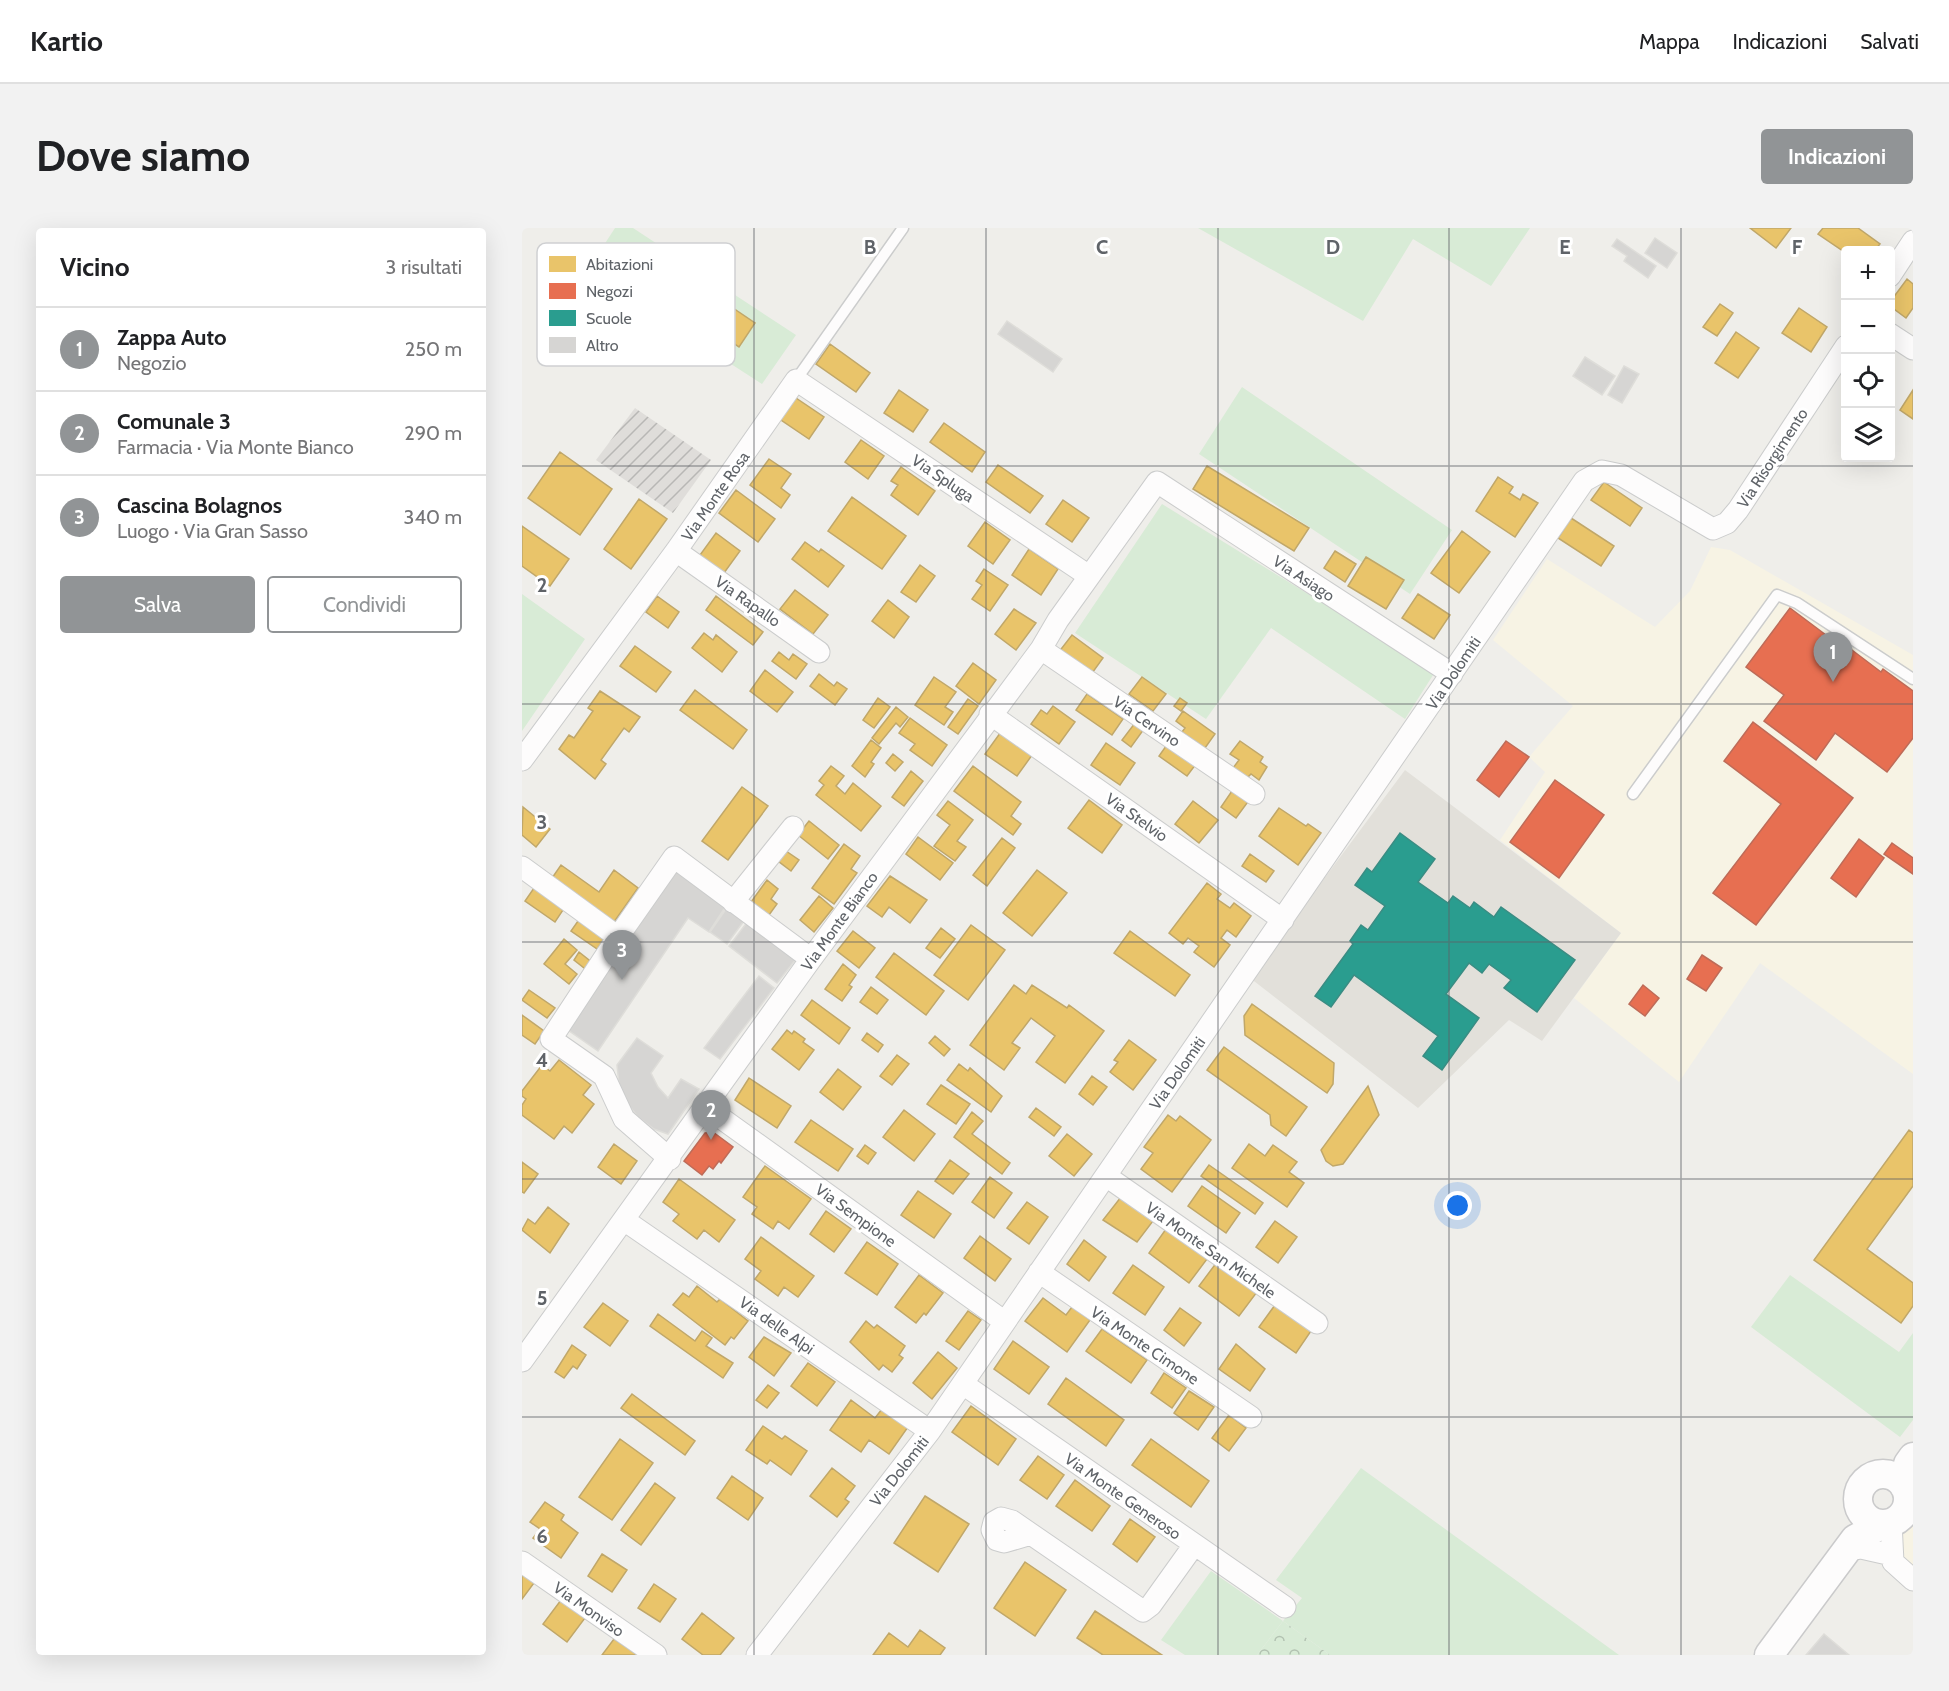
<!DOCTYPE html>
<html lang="it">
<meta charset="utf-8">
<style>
:root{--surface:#fff;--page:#f2f2f2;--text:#202124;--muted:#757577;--line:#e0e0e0;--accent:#919496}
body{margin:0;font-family:Cabin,sans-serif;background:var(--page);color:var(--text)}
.controls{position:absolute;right:18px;top:18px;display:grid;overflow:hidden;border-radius:6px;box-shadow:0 6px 24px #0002}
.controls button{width:54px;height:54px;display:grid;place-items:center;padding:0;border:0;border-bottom:2px solid var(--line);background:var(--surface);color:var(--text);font:30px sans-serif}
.you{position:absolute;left:936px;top:978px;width:21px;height:21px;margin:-15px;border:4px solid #fff;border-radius:50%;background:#1a73e8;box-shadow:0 0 0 9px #1a73e833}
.badge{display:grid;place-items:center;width:39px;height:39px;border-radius:50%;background:var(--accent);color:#fff;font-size:20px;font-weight:700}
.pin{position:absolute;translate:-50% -50px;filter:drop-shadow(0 2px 3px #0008)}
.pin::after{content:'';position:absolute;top:32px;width:21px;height:18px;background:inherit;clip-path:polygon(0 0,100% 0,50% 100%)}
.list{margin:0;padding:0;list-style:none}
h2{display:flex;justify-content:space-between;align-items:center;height:78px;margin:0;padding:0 24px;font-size:26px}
h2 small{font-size:20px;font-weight:400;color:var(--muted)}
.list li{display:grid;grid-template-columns:39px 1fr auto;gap:18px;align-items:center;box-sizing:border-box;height:84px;padding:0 24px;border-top:2px solid var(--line)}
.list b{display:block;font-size:22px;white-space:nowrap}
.list p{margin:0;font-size:20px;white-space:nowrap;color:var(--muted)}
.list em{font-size:20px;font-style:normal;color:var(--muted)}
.actions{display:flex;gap:12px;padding:18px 24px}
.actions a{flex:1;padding:14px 0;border:2px solid var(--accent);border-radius:6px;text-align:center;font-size:21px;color:var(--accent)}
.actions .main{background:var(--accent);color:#fff}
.icon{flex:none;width:33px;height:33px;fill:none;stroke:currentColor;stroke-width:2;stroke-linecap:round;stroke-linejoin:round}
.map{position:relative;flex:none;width:1391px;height:1427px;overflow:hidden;border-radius:6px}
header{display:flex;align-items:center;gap:36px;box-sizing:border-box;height:84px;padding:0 30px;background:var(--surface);border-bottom:2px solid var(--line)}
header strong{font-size:28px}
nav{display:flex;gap:33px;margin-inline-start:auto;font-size:21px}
.intro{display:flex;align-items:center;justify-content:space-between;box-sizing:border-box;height:144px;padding:0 36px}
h1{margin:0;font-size:42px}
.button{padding:15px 27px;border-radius:6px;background:var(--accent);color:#fff;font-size:21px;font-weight:700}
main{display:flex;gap:36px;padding:0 36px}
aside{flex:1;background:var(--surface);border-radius:6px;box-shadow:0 6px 24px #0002}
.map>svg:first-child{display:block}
.commercial{fill:#f7f3e4}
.industrial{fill:url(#industrial-furrows)}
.education{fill:#e2e0da}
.green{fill:#d8ebd6}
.forest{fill:url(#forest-crowns)}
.homes{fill:#e9c46a;stroke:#c0a769;stroke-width:1.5}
.shops{fill:#e76f51;stroke:#be6b58;stroke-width:1.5}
.schools{fill:#2a9d8f;stroke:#3a8c83;stroke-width:1.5}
.building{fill:#d6d5d3;stroke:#deddd9;stroke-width:1.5}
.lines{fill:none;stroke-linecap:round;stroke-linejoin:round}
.lane-casing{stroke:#cbcccc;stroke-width:13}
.street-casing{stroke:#cbcccc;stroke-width:23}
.secondary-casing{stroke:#cacacb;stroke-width:31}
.lane{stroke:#fdfcfc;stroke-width:10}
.street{stroke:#fdfcfc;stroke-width:21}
.secondary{stroke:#fdfcfc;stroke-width:28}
.grid{fill:none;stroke:#5f6368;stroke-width:1.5;stroke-opacity:0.55}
.labels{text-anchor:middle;stroke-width:6;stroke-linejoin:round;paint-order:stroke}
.street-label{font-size:16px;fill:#5f6368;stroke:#fff}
.key{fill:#fff;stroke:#cfd0d2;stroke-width:1.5}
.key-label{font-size:16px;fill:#5f6368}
.grid-label{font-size:20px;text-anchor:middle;font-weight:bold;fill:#5f6368;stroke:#fff;stroke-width:6;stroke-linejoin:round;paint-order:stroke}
</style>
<header>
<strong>Kartio</strong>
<nav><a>Mappa</a><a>Indicazioni</a><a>Salvati</a></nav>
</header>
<div class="intro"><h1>Dove siamo</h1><a class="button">Indicazioni</a></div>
<main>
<aside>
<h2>Vicino<small>3 risultati</small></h2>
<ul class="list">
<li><span class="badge">1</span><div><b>Zappa Auto</b><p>Negozio</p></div><em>250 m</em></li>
<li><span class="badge">2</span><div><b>Comunale 3</b><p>Farmacia · Via Monte Bianco</p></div><em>290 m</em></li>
<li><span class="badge">3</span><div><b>Cascina Bolagnos</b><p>Luogo · Via Gran Sasso</p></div><em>340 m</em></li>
</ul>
<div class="actions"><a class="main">Salva</a><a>Condividi</a></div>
</aside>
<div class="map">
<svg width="1391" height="1427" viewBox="0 0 1391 1427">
<defs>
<pattern id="industrial-furrows" width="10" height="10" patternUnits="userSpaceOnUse" patternTransform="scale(1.5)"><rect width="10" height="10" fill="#dfddda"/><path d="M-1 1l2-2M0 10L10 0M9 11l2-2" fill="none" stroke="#b8b7b5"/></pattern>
<pattern id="forest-crowns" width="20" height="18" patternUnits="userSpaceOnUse" patternTransform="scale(1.5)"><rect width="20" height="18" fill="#d8ebd6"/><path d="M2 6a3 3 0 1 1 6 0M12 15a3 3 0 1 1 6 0" fill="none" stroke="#b2c2b1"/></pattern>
</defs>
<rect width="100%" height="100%" fill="#efeeea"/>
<path class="commercial" d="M1189,319L1208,322L1391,427V846L1238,735L1157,854L1052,770L1099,705L978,612L1023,544L1007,529L1051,478L971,412L1025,331L1133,399L1168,363Z
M1391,1248V1345L1377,1333L1376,1299L1389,1280Z"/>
<path class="industrial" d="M113,180L189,232L151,285L74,232Z"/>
<path class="education" d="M883,542L1099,705L1020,813L987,792L896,880L728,750Z"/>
<path class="green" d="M93,0H111L274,107L240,156L65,43Z
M676,0H1008L969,58L891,11L841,93Z
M720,159L930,302L888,366L677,226Z
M640,276L913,444L883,491L749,400L684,491L553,405Z
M0,366L63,411L0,503Z
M1268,1047L1377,1124L1391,1105V1192L1378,1209L1229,1099Z
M839,1240L1097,1427H808L761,1393L735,1427H663L639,1412L689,1343L761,1393L780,1370L754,1352Z"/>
<path class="forest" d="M761,1393L808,1427H735Z"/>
<path class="homes" d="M1228,0H1269L1254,20Z
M1301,0H1336L1358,16L1353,22H1324V25L1296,6Z
M1385,51L1391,56V80L1384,90L1368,78V74Z
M177,57L233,95L217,119L161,82Z
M1198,76L1211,85L1195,108L1181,99Z
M1277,80L1305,99L1289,124L1260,105Z
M1214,104L1237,120L1216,150L1193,135Z
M308,116L348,145L334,164L294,136Z
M377,162L406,182L391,204L362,185Z
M1391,162V191L1378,182Z
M271,168L302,189L287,211L256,190Z
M422,195L463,224L450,244L408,214Z
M339,212L362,228L346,251L323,234Z
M38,224L90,261L58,307L6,270Z
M247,231L269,246L259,260L268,267L259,280L228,257Z
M476,237L521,268L508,285L464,254Z
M685,238L787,300L772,323L671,261Z
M379,239L413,263L396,287L369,267L376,257L369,253Z
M976,249L991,259L987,265L998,272L1001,266L1016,275L993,309L954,283Z
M1082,254L1120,280L1108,298L1069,272Z
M214,262L253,291L236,314L197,285Z
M330,269L384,308L360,341L306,303Z
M117,271L145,291L109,341L82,321Z
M541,272L567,290L550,314L524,296Z
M1049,290L1092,318L1079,338L1036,310Z
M463,294L488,312L471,336L446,318Z
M0,298L47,331L28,358L0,338Z
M940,303L968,324L937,365L909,345Z
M194,305L218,323L202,345L178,327Z
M283,314L297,324L299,321L322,338L306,359L270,331Z
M507,321L536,341L519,367L490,347Z
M813,323L834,336L823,354L802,340Z
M844,329L882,352L864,381L826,358Z
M398,337L413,348L394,374L379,364Z
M462,341L486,357L468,383L450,371L460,357L454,353Z
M273,362L306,387L291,406L258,381Z
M896,366L928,387L912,411L880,390Z
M135,368L157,384L146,400L124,384Z
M194,368L241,404L231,417L184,382Z
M366,372L387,389L372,410L350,393Z
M492,381L514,395L494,422L473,406Z
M182,405L191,412L194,407L215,424L200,444L170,420Z
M550,407L581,430L568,448L536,425Z
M113,418L149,444L134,464L98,438Z
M257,424L267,432L271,426L285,436L274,451L250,433Z
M451,435L474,452L457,476L434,458Z
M243,442L271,464L255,484L228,463Z
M297,446L312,458L315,454L325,461L313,477L288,458Z
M412,449L434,464L423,479L431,484L422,497L393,477Z
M620,449L644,466L631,483L607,466Z
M173,462L225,502L211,521L158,482Z
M78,463L118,489L107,504L102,500L79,532L84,536L73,551L37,521L47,507L52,510L71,483L66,480Z
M565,466L601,491L590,507L554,482Z
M356,470L368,479L352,500L341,492Z
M658,470L665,475L659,483L652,478Z
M446,471L456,478L436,506L426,499Z
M531,478L553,494L537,516L509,496L519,482L525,486Z
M374,479L386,489L378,499L374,495L357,516L350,510Z
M661,483L693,506L683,520L660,504L663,500L654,493Z
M388,490L425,517L410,538L388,522L393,516L377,505Z
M613,495L622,501L609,519L600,512Z
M481,501L513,523L495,548L463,526Z
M649,511L677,532L665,548L637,528Z
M349,512L359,520L349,534L352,536L343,549L330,538Z
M718,513L741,529L738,534L745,539L737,552L729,546L725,550L711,540L717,532L708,526Z
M584,515L613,535L598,557L569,537Z
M371,526L381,534L373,543L364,535Z
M309,538L322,548L314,558L323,566L331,555L359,578L339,603L294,567L302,557L297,553Z
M451,538L499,574L489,588L499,596L491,607L432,563Z
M389,543L401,553L382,578L370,569Z
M220,559L246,578L206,632L180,613Z
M712,560L728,571L714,590L699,579Z
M567,572L600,597L580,625L546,600Z
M426,573L451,592L435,613L444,619L433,633L412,618L428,597L415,587Z
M671,573L696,592L677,615L653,596Z
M1,579L28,601L14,619L0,607Z
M757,580L784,598L786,596L799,605L776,637L737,608Z
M287,593L317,617L306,631L276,607Z
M396,609L431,635L418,652L384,626Z
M480,610L493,620L465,658L451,647Z
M322,616L338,628L329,641L335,645L312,676L290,660Z
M264,623L277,632L269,643L256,633Z
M728,626L752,643L744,654L720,638Z
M39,637L77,664L92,642L116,660L92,694L30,650Z
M515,642L545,665L510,708L481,685Z
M368,648L405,672L388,695L367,679L360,689L345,678Z
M245,652L256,661L249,671L255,676L247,687L229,674Z
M685,655L699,666L695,671L708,680L712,675L729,688L714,709L705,702L699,710L708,717L692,739L672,724L677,718L666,710L661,716L647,705Z
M12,660L41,682L33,694L3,673Z
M297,668L311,680L292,704L278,692Z
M56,693L85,713L78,723L49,703Z
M449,697L483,722L446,772L412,747Z
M419,700L433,711L418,730L404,720Z
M331,703L353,720L337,740L315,723Z
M608,703L668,747L653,768L592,725Z
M42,711L55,722L43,736L55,746L47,756L22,736Z
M57,724L72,736L67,744L52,732Z
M372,725L422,763L404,787L354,749Z
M321,736L334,747L327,757L330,759L320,773L303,761Z
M492,757L504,766L510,757L545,780L547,777L582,803L543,855L514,834L533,808L509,790L490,815L498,820L482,842L448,817Z
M349,759L366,772L355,786L338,774Z
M7,762L33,780L25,790L0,772Z
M290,772L328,800L317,816L279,787Z
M730,776L812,835L811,856L805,865L723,807L722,788Z
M0,787L22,803L13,816L0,807Z
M265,802L270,806L272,803L283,811L281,814L292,822L277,842L250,821Z
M345,805L361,817L356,824L340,812Z
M413,808L428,821L422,828L407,815Z
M607,812L634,832L611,862L588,844L596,834L592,832Z
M702,819L785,879L764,908L749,897L748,887L685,842Z
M375,827L387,836L370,857L358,848Z
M37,832L69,857L61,867L72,876L50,905L42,898L32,911L0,887V877L4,871L0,868V863L20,837L28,843Z
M437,836L446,843L448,840L480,868L469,884L425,852Z
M316,841L339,859L321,882L298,864Z
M570,848L585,859L571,877L557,866Z
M227,850L269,878L255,900L213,872Z
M419,857L448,876L434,896L405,876Z
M846,858L857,887L821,936L811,938L804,933L799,922Z
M514,880L539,899L532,908L507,889Z
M382,882L413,906L392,933L361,909Z
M450,884L461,893L450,906L488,935L480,946L432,909Z
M646,887L654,893L658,888L689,912L650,964L619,941L631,925L622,919Z
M289,892L331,921L316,943L273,914Z
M1387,902L1391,905V958L1345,1021L1391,1055V1078L1379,1095L1292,1032Z
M545,906L570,926L552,948L527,928Z
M92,916L115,933L99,956L76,939Z
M727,916L743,928L751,917L775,934L767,944L782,955L765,979L710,940Z
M343,917L354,925L346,936L335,928Z
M428,932L447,946L431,966L413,953Z
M0,934L16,946L2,965L0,964Z
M687,937L741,975L733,986L679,948Z
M243,938L289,971L267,1001L256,993L251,1001L230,986L235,979L221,969Z
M468,949L490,965L472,990L450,974Z
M157,951L213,992L197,1014L182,1002L175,1011L151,993L157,986L141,974Z
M680,958L718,985L704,1005L666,978Z
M396,963L429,986L412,1010L379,987Z
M599,969L631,993L615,1014L581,992Z
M505,974L526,989L507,1016L485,1000Z
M26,979L47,996L28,1025L0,1002L6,991L13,996Z
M304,983L329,1001L312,1024L288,1006Z
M753,993L775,1009L756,1035L734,1019Z
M644,1001L685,1031L667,1055L627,1025Z
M458,1008L489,1031L473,1053L442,1030Z
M239,1009L292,1048L276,1069L262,1059L256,1068L233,1051L239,1043L223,1031Z
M562,1012L584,1029L567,1053L545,1036Z
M345,1014L376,1036L355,1067L323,1045Z
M695,1034L735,1064L717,1088L677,1058Z
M611,1037L642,1059L623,1087L591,1065Z
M397,1047L421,1065L404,1087L402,1085L394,1095L373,1079Z
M175,1058L195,1074L198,1071L226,1093L212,1111L209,1109L203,1117L151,1077L161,1065L167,1069Z
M521,1070L544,1087L550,1079L568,1092L545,1124L503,1093Z
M81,1075L106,1093L88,1118L62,1099Z
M753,1077L789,1103L774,1125L737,1099Z
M658,1080L679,1095L662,1118L642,1102Z
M446,1083L459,1092L437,1122L424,1113Z
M136,1086L173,1113L180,1103L190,1110L184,1118L211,1135L201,1150L128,1098Z
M344,1093L352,1100L355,1097L383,1118L377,1127L381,1130L370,1144L361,1137L357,1142L328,1114Z
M580,1101L625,1132L609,1155L564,1123Z
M242,1109L269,1125L252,1148L227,1129Z
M491,1113L527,1139L507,1166L472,1141Z
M714,1116L743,1141L728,1163L697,1141Z
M50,1117L64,1127L55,1141L51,1138L42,1150L33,1144Z
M416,1124L435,1140L410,1171L391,1155Z
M286,1135L313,1154L295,1178L269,1158Z
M642,1145L664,1160L650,1180L629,1165Z
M544,1150L602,1192L584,1218L526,1176Z
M246,1157L257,1165L245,1180L234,1172Z
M667,1163L692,1179L676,1202L652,1185Z
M110,1166L173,1213L163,1227L99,1180Z
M329,1172L353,1190L360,1181L386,1199L367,1226L347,1212L339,1224L308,1202Z
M449,1178L494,1211L476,1237L430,1204Z
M707,1187L724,1200L707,1223L690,1210Z
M241,1198L260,1211L263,1208L285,1223L269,1247L248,1232L245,1236L224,1222Z
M98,1211L131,1235L90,1292L57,1269Z
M629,1211L687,1253L669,1279L610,1237Z
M516,1228L542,1247L525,1271L498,1252Z
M310,1240L333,1258L323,1271L327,1274L315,1289L288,1268Z
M210,1248L241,1270L226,1292L195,1270Z
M553,1252L588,1278L570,1303L534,1278Z
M133,1255L153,1270L119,1317L99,1302Z
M403,1268L447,1296L416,1344L372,1315Z
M23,1274L42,1287L39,1292L56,1305L39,1330L11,1310L18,1301L8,1294Z
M608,1291L633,1309L615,1334L591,1316Z
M80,1326L105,1342L90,1364L66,1348Z
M503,1334L544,1362L513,1408L472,1380Z
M0,1346L12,1355L0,1371Z
M132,1356L154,1371L138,1394L116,1380Z
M39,1372L63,1390L45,1414L21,1396Z
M573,1383L640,1427H581L555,1410Z
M180,1385L212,1410L198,1427H181L160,1411Z
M398,1402L423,1420L418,1427H351L367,1405L386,1419Z
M92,1411L116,1427H80Z"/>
<path class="shops" d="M1268,380L1320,419L1322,416L1359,444L1361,441L1391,463V510L1365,544L1313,505L1294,532L1242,493L1262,467L1224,439Z
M1231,494L1331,570L1234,697L1191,665L1259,576L1202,533Z
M984,513L1007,529L977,569L955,552Z
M1033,552L1082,587L1037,650L988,614Z
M1337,611L1362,630L1334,669L1309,650Z
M1370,615L1391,630V646L1362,626Z
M1180,727L1200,740L1184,763L1165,751Z
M1121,757L1137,770L1123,788L1107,776Z
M191,904L211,919L199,935L197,933L191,941L187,938L180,947L162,933L183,905Z"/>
<path class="schools" d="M878,605L913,631L896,654L926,675L931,668L948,680L952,674L972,689L979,679L1053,732L1015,784L982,760L989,752L967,736L960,745L947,735L924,766L957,790L920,842L901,828L916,808L832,747L809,779L793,768L831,716L828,713L839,697L846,702L863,678L833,657L845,640L850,644Z"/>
<path class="building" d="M1133,10L1155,25L1145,40L1123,25Z
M1095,11L1134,38L1126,50L1102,33L1105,28L1090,18Z
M485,93L540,131L531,144L476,106Z
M1063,129L1093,148L1080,167L1051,148Z
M1102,138L1117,146L1100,175L1086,167Z
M153,639L206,675L187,704L166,690L76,823L43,800Z
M204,681L222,693L205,716L188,704Z
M226,693L275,730L255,755L207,718Z
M237,748L252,760L198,831L182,820Z
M115,810L141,828L129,845L136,859L146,870L159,851L177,861L146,906L132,901L116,889L104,874L97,856L95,837Z
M1302,1406L1327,1427H1284Z"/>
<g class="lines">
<g class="lane-casing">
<path id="lane" d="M274,152L381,0
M1111,566L1255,367L1275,375L1391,451"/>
</g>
<g class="street-casing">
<path id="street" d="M1368,48L1391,13
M1368,106L1391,121
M154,323L297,424
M519,421L732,566
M468,486L761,692
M0,532L154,323L274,152L567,348
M0,639L96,709
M211,674L271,599
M185,880L483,1094
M148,931L102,891L82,848L29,811L96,709L152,629L289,731
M584,948L795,1095
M102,992L408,1203
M517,1044L729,1189
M0,1133L289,731L519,421L536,392L635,254L930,446
M441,1156L763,1379
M1369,1294L1371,1334L1391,1352
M506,1307L482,1314L475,1312L470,1302L472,1294L479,1290L490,1293L621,1383L629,1377L672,1317
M1323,1322L1339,1320L1370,1327
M0,1334L134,1427
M235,1427L408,1203L1062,253L1080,243L1099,247L1191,301L1205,295L1216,282L1324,118"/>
</g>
<g class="secondary-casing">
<path id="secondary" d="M1336 1271a25 25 0 1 1 50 0a25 25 0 1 1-50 0Z
M1382,1258L1386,1236L1391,1229
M1247,1427L1333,1311L1361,1296"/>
</g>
<use href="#lane" class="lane"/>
<use href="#street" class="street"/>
<use href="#secondary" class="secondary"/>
</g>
<path class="grid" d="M232,0V1427M464,0V1427M696,0V1427M927,0V1427M1159,0V1427M0,238H1391M0,476H1391M0,714H1391M0,951H1391M0,1189H1391"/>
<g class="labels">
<g class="street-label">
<text transform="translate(1250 230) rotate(-57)" y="6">Via Risorgimento</text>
<text transform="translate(421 250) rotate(34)" y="6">Via Spluga</text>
<text transform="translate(193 268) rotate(-55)" y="6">Via Monte Rosa</text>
<text transform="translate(782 350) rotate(33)" y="6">Via Asiago</text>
<text transform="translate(226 373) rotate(35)" y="6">Via Rapallo</text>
<text transform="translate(931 445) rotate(-56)" y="6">Via Dolomiti</text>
<text transform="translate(625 493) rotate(34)" y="6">Via Cervino</text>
<text transform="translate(615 589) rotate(35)" y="6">Via Stelvio</text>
<text transform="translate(317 693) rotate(-54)" y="6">Via Monte Bianco</text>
<text transform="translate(655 845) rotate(-55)" y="6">Via Dolomiti</text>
<text transform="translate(334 987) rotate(36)" y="6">Via Sempione</text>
<text transform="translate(689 1022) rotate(35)" y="6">Via Monte San Michele</text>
<text transform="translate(255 1097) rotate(35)" y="6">Via delle Alpi</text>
<text transform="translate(623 1117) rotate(34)" y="6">Via Monte Cimone</text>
<text transform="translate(377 1243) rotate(-52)" y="6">Via Dolomiti</text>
<text transform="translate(601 1268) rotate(35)" y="6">Via Monte Generoso</text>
<text transform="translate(67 1381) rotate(35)" y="6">Via Monviso</text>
</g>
</g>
<rect x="15" y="15" width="198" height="123" rx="9" class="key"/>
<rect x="27" y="28" width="27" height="16" fill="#e9c46a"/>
<rect x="27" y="55" width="27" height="16" fill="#e76f51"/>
<rect x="27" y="82" width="27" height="16" fill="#2a9d8f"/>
<rect x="27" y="109" width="27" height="16" fill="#d6d5d3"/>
<g class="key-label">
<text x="64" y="42">Abitazioni</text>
<text x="64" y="69">Negozi</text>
<text x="64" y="96">Scuole</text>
<text x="64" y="123">Altro</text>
</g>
<g class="grid-label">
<text x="348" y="26">B</text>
<text x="580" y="26">C</text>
<text x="811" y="26">D</text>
<text x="1043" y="26">E</text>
<text x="1275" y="26">F</text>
<text x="20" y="364">2</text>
<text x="20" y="601">3</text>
<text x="20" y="839">4</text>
<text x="20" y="1077">5</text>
<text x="20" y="1315">6</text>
</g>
</svg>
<div class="controls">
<button>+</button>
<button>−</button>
<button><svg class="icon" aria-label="locate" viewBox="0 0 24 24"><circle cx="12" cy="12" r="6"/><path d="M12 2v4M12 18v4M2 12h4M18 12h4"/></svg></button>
<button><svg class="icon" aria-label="layers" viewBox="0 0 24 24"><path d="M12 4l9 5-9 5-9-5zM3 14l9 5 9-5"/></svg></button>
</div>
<div class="you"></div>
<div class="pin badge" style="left:1311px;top:454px">1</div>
<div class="pin badge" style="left:189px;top:912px">2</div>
<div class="pin badge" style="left:100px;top:752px">3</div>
</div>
</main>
